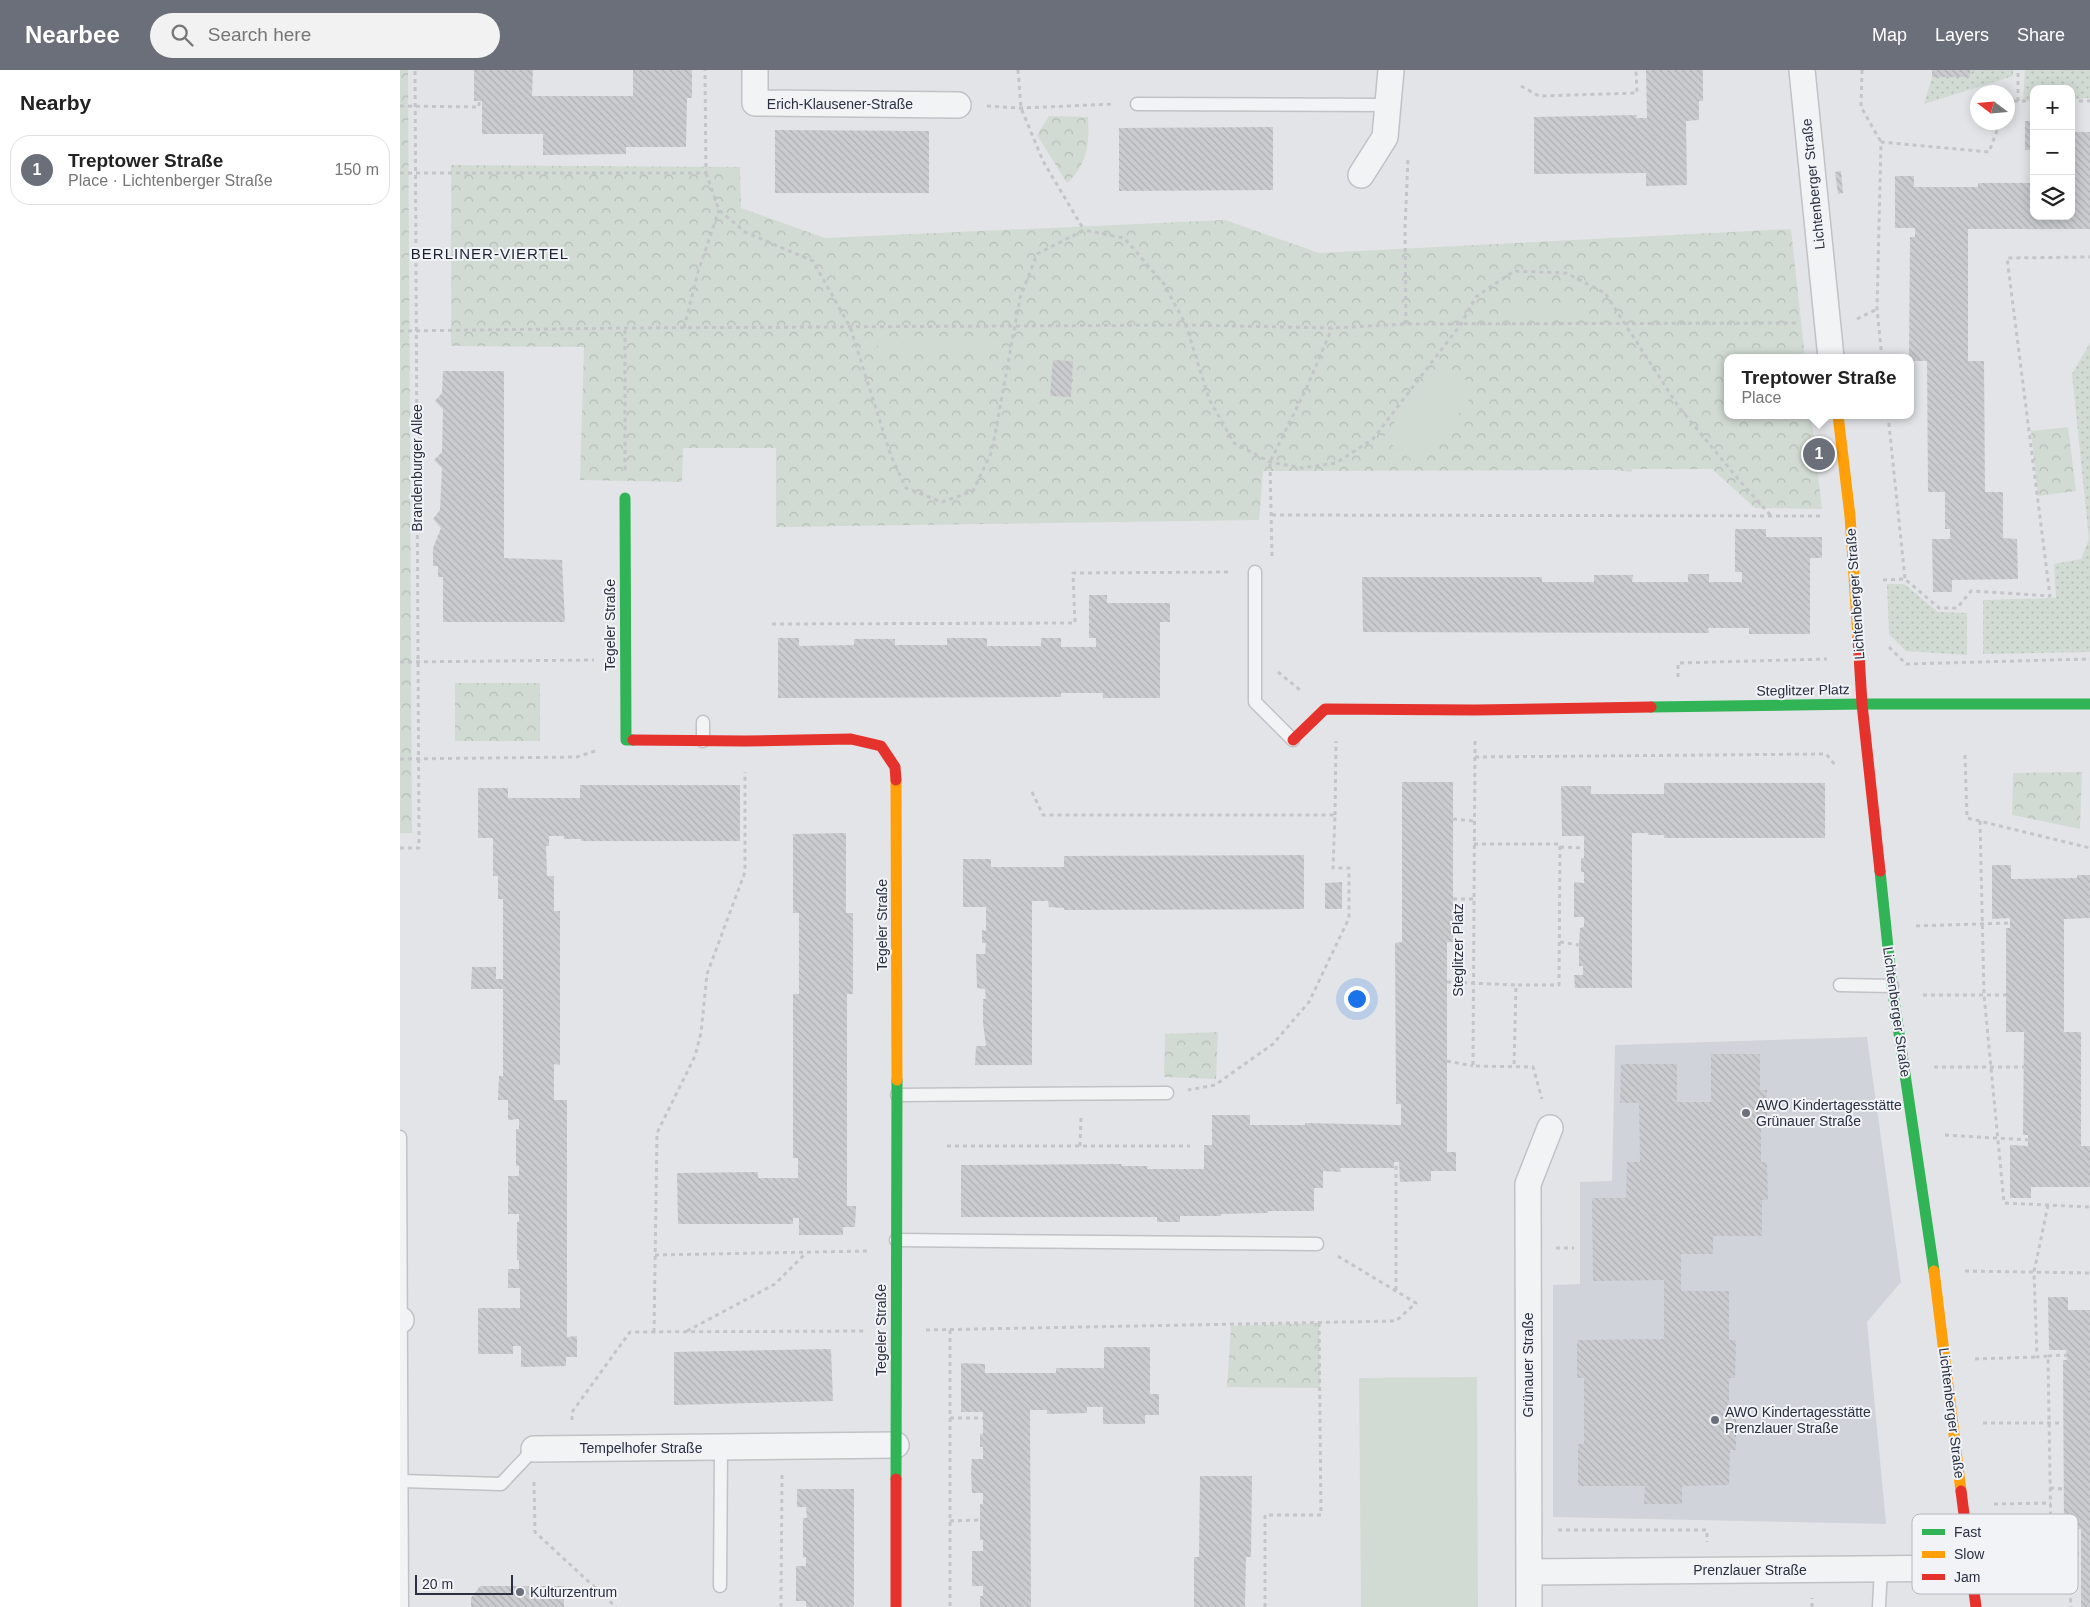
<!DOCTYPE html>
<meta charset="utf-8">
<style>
:root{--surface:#fff;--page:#f2f2f2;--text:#222;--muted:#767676;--line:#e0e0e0;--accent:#6b6f7a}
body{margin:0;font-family:Helvetica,sans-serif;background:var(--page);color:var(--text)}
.controls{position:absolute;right:15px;top:15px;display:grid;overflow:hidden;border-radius:10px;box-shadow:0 2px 12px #0003}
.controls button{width:45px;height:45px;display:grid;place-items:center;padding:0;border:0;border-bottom:1px solid var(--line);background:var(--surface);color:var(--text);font:25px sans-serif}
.compass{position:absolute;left:1570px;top:15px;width:45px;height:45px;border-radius:50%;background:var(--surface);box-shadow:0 2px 12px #0003;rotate:286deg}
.scale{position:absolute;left:15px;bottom:12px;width:98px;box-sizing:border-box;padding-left:5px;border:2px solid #2a3040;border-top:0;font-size:14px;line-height:18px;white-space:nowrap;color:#2a3040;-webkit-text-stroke:4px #f1f3f7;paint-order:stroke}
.you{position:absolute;left:956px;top:928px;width:18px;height:18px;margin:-12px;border:4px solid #fff;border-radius:50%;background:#1a73e8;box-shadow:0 0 0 8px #1a73e833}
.badge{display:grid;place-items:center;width:32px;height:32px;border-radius:50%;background:var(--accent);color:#fff;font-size:16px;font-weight:700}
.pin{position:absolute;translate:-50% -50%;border:2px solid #fff;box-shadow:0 1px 5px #0006}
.popup{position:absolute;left:1324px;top:284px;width:190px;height:65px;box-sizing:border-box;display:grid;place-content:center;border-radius:10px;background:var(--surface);filter:drop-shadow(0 1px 4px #0005);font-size:16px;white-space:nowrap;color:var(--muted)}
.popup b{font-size:19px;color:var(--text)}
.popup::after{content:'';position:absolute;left:50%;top:100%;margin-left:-10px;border:10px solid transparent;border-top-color:var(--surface)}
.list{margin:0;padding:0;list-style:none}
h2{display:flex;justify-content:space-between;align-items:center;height:65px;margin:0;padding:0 20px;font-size:21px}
h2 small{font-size:16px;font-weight:400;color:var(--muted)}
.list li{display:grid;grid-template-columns:32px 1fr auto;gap:15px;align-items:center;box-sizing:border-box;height:70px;margin:0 10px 10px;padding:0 10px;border:1px solid var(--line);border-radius:20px}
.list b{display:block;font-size:19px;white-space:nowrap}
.list p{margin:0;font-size:16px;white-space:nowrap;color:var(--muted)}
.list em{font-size:16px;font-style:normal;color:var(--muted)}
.icon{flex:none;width:28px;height:28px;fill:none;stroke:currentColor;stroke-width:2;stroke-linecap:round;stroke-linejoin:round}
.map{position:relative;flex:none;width:1690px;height:1537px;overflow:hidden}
header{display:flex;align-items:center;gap:30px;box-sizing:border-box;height:70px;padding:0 25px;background:var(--accent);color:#fff}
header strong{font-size:24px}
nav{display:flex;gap:28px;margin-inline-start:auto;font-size:18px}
.search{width:350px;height:45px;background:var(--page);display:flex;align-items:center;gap:12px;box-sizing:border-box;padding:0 18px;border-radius:28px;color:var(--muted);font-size:19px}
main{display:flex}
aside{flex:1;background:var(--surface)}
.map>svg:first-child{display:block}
.built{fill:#d1d3da}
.grass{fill:url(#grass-dots)}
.forest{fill:url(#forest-crowns)}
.pitch{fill:#d2dbd3}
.building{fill:url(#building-back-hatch)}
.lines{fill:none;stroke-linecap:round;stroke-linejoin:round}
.lane-casing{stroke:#c1c2c5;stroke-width:15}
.street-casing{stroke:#c1c2c5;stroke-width:28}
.path{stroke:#c4c5c9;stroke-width:3;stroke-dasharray:4 4;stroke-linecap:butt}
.lane{stroke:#f2f3f5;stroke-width:12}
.street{stroke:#f2f3f5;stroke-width:25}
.fast{stroke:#30b455;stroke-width:11}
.slow{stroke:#ff9f0a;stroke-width:11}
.jam{stroke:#e5322d;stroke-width:11}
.poi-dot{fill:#6b6f7a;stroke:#f1f3f7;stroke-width:2}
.labels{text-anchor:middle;stroke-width:4;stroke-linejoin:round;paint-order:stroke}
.street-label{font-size:14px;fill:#2a3040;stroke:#f1f3f7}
.poi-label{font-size:14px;fill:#2a3040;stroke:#f1f3f7;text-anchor:start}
.neighbourhood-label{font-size:15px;letter-spacing:1px;fill:#1c2131;stroke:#f1f3f7}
.key{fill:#f1f3f7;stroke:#b5b8c0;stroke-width:1}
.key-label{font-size:14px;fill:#2a3040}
</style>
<header>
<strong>Nearbee</strong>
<div class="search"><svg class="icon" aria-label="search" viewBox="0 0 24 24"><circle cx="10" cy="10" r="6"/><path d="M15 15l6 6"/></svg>Search here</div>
<nav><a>Map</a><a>Layers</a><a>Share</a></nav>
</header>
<main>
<aside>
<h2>Nearby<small></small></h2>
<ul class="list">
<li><span class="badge">1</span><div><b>Treptower Straße</b><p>Place · Lichtenberger Straße</p></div><em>150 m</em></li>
</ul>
</aside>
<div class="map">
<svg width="1690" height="1537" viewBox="0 0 1690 1537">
<defs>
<pattern id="grass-dots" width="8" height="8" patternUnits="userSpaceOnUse" patternTransform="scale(1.25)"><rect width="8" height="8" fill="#d2dbd3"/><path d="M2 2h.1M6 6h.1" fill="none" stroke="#b4bcb6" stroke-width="1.8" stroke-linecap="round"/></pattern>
<pattern id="forest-crowns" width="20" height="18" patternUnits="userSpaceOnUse" patternTransform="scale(1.25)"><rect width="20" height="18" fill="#d2dbd3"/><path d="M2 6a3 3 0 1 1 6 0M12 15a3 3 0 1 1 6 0" fill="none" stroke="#b4bcb6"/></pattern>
<pattern id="building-back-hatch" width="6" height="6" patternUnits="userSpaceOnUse" patternTransform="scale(1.25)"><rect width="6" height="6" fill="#cbccd0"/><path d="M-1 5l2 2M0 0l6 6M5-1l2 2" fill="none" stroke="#aeb0b4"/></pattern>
</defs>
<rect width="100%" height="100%" fill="#e3e4e7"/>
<path class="built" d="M1467,967L1501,1212L1467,1252L1486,1454L1153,1447V1215L1180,1214V1112L1212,1111L1215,975Z"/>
<path class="grass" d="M1570,0H1613V6L1524,34L1532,7H1570Z
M1625,0H1690V28L1671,29V19H1634V31H1623Z
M1690,273V582L1583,584V530L1656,528L1654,494L1681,489L1689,469L1672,304Z
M1487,514H1504L1538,542L1567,543V585L1506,581L1489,564Z"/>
<path class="forest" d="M0,0H8L12,763H0Z
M649,46L688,47C690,73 687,95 667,113L637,65Z
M51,95L340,97L341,138L425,168L825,150L919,183L1391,159L1405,288H1328V345H1411L1422,439L1355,438L1312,399H1233L1231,402L1216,400L863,401L859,450L376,457V378H283L282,412L180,410L184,277L51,276Z
M1668,357L1676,421L1638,426L1631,361Z
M55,613H140V671H55Z
M1682,702L1680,759L1612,745L1613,703Z
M818,962L816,1009L764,1007L765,964Z
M919,1253L920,1318L827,1317L831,1256Z"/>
<path class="pitch" d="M1187,236V250L1101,249V238Z
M592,266V279H478L477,267Z
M1041,291L1077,319L1020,396L983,368Z
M1077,1307L1078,1537H961L959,1308Z"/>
<path class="building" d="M74,0H133L132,26H233V0H292V28H287L286,77H226V84L143,85V64H82V31H74Z
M1246,0H1303V31H1299V50L1286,51L1287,115L1246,116V103L1134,104V47L1237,45L1236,48H1247Z
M1532,0H1570V7H1532Z
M1625,51H1634V146H1671V62H1690V159H1568V291H1584L1585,422H1603V468L1617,469L1618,509L1552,510V522H1533L1532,469H1550V459H1545V422H1528L1527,291H1510L1509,288L1510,167H1515V158H1495V106H1514V117H1578V113H1630V80H1625Z
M873,57V120L719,121V58Z
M375,60L529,61V123H375Z
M1441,101L1443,123L1438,124L1435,102Z
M653,290L673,291L671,327L650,326Z
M43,301H104V488L162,490L165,552H43V507H38V496H33V478L41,458L33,449L40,440L42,398L34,390L42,382L43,339L35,331L42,323Z
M1422,373L1425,394L1417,395L1414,374Z
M1335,459H1366V467H1422V488H1410V564H1349V558H1308L1309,563L963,562L962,507H1142V512H1194V505H1233L1232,512H1288V504H1309V512H1342V502H1335Z
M689,525H707V533H770V552H760V628H703V623H661V627L378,628V568H399V576L454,575V569H495V575H547V568H587V576H641V568H661V577H696V568H689Z
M1002,712H1053V872H1047V1082H1056V1101H1031V1111L1000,1112L999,1092H994V1098H940L941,1102L923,1101V1118H914V1141H868V1143L821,1144V1146H780V1152H757V1147H561V1095L722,1094L721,1096H748L747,1099H804V1075H812V1045H850V1055H905V1053L1001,1055V1034H996L995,873L1002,872Z
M1264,713H1425V768H1264V765H1248V763H1232V918H1175L1174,905H1183V896H1179V875L1180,858L1184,857V847H1174V812L1184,813V802H1181V788H1184V766H1162L1161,716H1191V724H1264Z
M180,715H340V771H181V769H164V766H149V776H146L147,806H154V841H160V995L154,994V1030H167V1267L177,1266V1287H166V1296L121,1297V1276H113V1284H78V1238H120V1218H108V1199H119V1190H117V1152H119V1144H108V1106H119V1096H116V1059H119V1049L108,1050V1030H98L99,1006H103V919H71L72,897H96V909H103V829H98V806H93V768H78V718H108V728H180Z
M446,763V843H453V924H447V1136H456L455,1157H443V1165H399V1148H393V1154H278L277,1103L358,1102V1108H398V1088H393V924H399V843H393V764Z
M904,785V839L664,840V838L649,837L648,831H632V995H575L576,976H586L583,953V929H586L585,919L577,918L576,884H585L586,873H582V860L586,861V837H563V789H591V797H664V786Z
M1592,795H1611V809L1677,808V805H1690V848L1664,849V962H1681V1076H1690V1117H1631V1128H1610V1075L1628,1076V1065H1623L1624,962H1606V858H1610V848L1592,849Z
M942,812V839H925V813Z
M1311,984H1360V1020H1367V1058H1361V1092H1367L1368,1130H1362V1166H1313V1184H1281V1221H1329V1270H1336L1335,1308H1329V1341H1336V1380H1330L1329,1415L1282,1416V1434H1244L1245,1416H1178V1374H1184V1308H1177V1270L1264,1269V1210L1193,1211L1192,1128H1226L1227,1092H1240L1239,1033H1220L1221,994H1277V1032H1311Z
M1648,1227H1668V1240H1690V1537H1681V1459H1664L1663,1290H1667L1666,1280H1649Z
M704,1277H750V1324H759V1345H745V1354H703V1337H687V1343L647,1344V1340H630L631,1537H580V1526H583V1516H572V1481H583V1470H580V1434H583V1423H572L571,1401L572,1389H583V1377H580V1364H583V1342H561V1293L585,1294V1303H656V1298H704Z
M431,1279L433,1331L274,1335V1282Z
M800,1406H852L851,1487H846L845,1537H794V1487H799Z
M397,1419H454V1537H406V1531H396V1496H406V1487H403V1448H407L406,1437H397Z
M80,1516H164V1537H71V1528Z"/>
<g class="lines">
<g class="lane-casing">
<path id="lane" d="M737,34L989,35
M855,502V632L893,670
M303,652V671
M1440,915L1492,916
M497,1025L767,1023
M0,1067L2,1537
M496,1170L917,1174
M2,1411L101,1414L134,1379
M320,1516L321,1377
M1479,1536L1481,1499"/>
</g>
<g class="street-casing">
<path id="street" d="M355,0V33L558,35
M1402,0L1431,288
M961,105L985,67L991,0
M0,1250H1
M134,1379L496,1375
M1129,1502L1571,1498
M1129,1537L1128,1114L1150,1058"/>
</g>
<path class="path" d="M618,0L621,38L643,91L684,160
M1462,0L1461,37L1481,72
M1121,16L1139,26L1237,23L1236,0
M1618,31V0
M1671,31H1690
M1608,33V31H1634
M0,36L79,37V30
M587,36L621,38L715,34
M0,103H306L305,0
M306,103L319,140L345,162L413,191L450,257L491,386L506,418L542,432L573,421L592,381L620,228L637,184L684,160L724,168L764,214L786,255L809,329L834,373L870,392L902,398L936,393L973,369L1061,254L1076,227L1114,201L1166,203L1205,223L1278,336L1339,410L1372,447
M1457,249L1477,239
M1006,254L1005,158L1008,88
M284,258L298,202L319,140
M0,261L225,258L614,256L786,255L932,258L1006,254L1399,253
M1482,288L1477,239L1481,72L1589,82L1600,52
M1488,345L1505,509
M225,400V258
M872,445L1420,446
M872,486L870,392L907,317L932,258
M1483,510L1505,509L1539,538H1557L1571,521L1650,526L1607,188L1690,187
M372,554L675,553L673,503L832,502
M1489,577L1506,594L1690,589
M0,592L194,590
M878,602L900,620
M1278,607V593L1427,589
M1075,671L1073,996L1133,997L1142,1029
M1565,685L1567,748L1690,778
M1075,687L1426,684L1436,696
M0,689L177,687L198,680
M632,722L643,745H935L933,798H949V848L909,932L873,974L815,1015L788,1020
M935,745L936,671
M1053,749L1074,751
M1580,751L1584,925L1604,1133L1690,1137
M1074,774H1160L1159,915H1116
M1160,777L1184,778
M0,778H19L15,0
M1053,829H1074
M1516,856L1610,853
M1160,872L1179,875
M1047,912L1116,915L1114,997
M1523,925H1606
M1047,991L1073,996
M1534,997H1624
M1545,1065L1628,1070
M547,1076H790
M680,1076L681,1047
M1648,1135L1634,1202L1637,1287L1648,1286L1651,1469L1667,1468L1671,1537
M1156,1178H1174
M255,1185L467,1181
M1565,1201L1690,1203
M996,1220V1092
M526,1260L996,1251L1016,1233L936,1185
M550,1260V1537
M287,1261L375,1214L406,1183
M254,1262L257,1063L295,986L301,963L307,904L345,802V702
M1648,1286L1667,1285
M1575,1289L1637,1287
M550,1348H583
M172,1350V1342L230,1262L467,1261
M1583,1353H1663
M134,1412L135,1462L216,1537
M1650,1418L1663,1419
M1594,1434L1651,1433
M550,1451L580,1450
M1158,1460H1307V1472
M1667,1483L1681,1484
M1601,1496L1668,1491
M381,1537L382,1405
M865,1537V1445H921L919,1253
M1412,1537V1528"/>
<use href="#lane" class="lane"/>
<use href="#street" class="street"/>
<path class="fast" d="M225,428L226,670H233
M1251,637L1462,634H1690
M1480,801L1492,916L1534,1201
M496,1409L497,1010"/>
<path class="slow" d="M1438,345L1450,446L1458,568
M496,710L497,1010
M1534,1201L1561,1421"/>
<path class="jam" d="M1458,568L1462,634L1480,801
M233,670L345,671L451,669L481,676L495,697L496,710
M893,670L925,639L1075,640L1251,637
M1561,1421L1576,1537
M496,1537V1409"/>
</g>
<g class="poi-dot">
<circle cx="1346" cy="1043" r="5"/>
<circle cx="1315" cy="1350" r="5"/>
<circle cx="120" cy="1522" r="5"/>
</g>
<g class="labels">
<g class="street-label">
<text x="440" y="39">Erich-Klausener-Straße</text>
<text transform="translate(1413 114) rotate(-96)" y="5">Lichtenberger Straße</text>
<text transform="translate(17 398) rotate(-90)" y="5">Brandenburger Allee</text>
<text transform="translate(1455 524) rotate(-94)" y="5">Lichtenberger Straße</text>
<text transform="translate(210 555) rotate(-90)" y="5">Tegeler Straße</text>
<text transform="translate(1403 620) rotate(-1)" y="5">Steglitzer Platz</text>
<text transform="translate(482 855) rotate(-90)" y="5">Tegeler Straße</text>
<text transform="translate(1058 880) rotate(-90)" y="5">Steglitzer Platz</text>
<text transform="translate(1497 942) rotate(82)" y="5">Lichtenberger Straße</text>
<text transform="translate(481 1260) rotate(-90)" y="5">Tegeler Straße</text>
<text transform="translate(1128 1295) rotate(-90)" y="5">Grünauer Straße</text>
<text transform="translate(1552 1343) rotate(83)" y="5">Lichtenberger Straße</text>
<text x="241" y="1383">Tempelhofer Straße</text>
<text x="1350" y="1505">Prenzlauer Straße</text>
</g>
<g class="poi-label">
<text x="1356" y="1040">AWO Kindertagesstätte<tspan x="1356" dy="16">Grünauer Straße</tspan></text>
<text x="1325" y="1347">AWO Kindertagesstätte<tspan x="1325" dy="16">Prenzlauer Straße</tspan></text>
<text x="130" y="1527">Kulturzentrum</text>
</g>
<g class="neighbourhood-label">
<text x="90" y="189">BERLINER-VIERTEL</text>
</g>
</g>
<rect x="1512" y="1444" width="166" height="80" rx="8" class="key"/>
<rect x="1522" y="1459" width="23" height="6" fill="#30b455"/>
<rect x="1522" y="1481" width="23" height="7" fill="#ff9f0a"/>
<rect x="1522" y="1504" width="23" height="6" fill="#e5322d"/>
<g class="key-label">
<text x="1554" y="1467">Fast</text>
<text x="1554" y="1489">Slow</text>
<text x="1554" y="1512">Jam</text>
</g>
</svg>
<div class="controls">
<button>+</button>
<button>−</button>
<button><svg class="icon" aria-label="layers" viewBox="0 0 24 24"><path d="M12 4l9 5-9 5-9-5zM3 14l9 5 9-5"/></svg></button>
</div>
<svg class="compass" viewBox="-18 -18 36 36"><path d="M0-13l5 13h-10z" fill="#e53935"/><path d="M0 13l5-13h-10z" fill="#767676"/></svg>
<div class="scale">20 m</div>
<div class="you"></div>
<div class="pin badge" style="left:1419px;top:384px">1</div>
<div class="popup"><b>Treptower Straße</b>Place</div>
</div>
</main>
